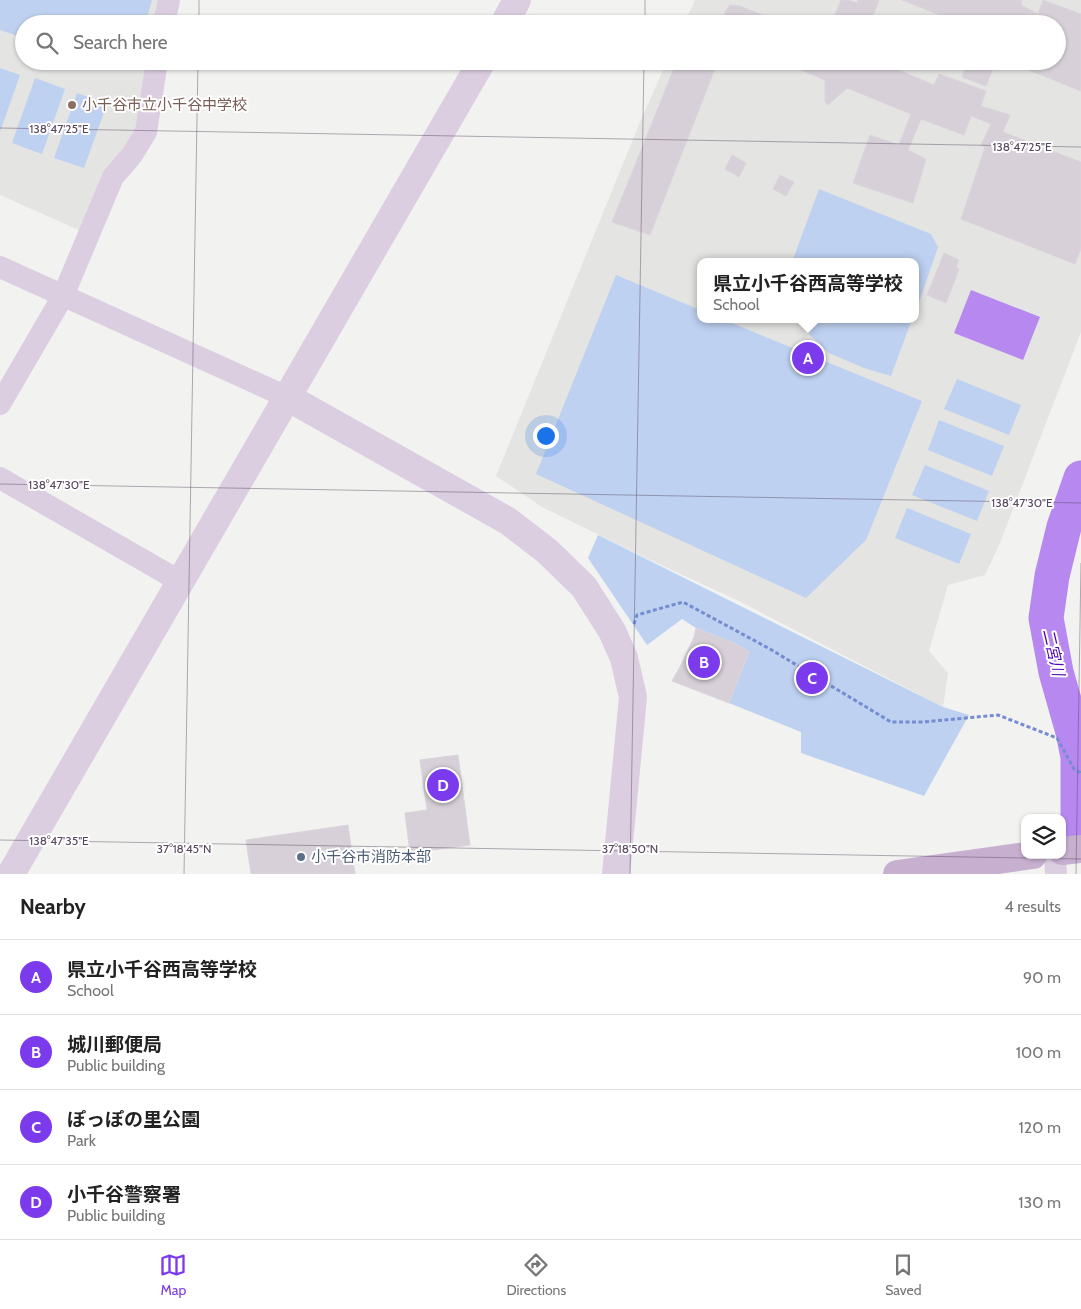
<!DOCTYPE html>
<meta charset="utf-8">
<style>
:root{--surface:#fff;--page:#f2f2f2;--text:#222;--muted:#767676;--line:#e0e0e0;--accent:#7c3aed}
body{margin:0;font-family:Cabin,"Noto Sans JP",sans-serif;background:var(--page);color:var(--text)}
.controls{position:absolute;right:15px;bottom:15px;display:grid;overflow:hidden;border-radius:10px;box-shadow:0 1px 4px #0004}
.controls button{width:45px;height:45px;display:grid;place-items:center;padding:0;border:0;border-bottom:1px solid var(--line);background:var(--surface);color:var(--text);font:25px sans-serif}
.you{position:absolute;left:545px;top:435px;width:18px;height:18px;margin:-12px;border:4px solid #fff;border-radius:50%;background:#1a73e8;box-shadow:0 0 0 8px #1a73e833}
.badge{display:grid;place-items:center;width:32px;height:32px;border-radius:50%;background:var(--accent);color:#fff;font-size:16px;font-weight:700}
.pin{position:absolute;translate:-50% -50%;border:2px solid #fff;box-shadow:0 1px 5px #0006}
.popup{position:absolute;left:697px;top:258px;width:222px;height:65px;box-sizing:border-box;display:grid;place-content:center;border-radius:10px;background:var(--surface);filter:drop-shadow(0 1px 4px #0005);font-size:16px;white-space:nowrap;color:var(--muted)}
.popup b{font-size:19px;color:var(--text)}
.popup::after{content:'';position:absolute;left:50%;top:100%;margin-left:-10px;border:10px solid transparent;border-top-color:var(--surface)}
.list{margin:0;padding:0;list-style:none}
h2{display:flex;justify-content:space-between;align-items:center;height:65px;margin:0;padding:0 20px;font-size:21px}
h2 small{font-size:16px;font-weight:400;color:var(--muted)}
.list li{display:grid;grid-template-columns:32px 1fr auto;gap:15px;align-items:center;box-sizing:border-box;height:75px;padding:0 20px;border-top:1px solid var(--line)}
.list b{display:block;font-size:19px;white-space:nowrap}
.list p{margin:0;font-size:16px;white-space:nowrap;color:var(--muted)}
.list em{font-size:16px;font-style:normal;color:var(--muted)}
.icon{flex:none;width:28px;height:28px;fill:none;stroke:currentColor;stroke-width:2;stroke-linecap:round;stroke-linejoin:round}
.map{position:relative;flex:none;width:1081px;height:874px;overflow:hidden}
.search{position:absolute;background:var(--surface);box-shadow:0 1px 4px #0004;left:15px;right:15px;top:15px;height:55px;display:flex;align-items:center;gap:12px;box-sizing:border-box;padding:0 18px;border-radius:28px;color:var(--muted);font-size:19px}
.sheet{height:365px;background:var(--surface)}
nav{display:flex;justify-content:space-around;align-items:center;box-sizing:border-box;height:70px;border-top:1px solid var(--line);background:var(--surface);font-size:14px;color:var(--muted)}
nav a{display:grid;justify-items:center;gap:2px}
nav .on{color:var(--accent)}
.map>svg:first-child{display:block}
.education{fill:#e4e4e2;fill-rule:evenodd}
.green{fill:#bed1f1}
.water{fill:#b789f0}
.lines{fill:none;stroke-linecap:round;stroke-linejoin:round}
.river{stroke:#b789f0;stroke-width:35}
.building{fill:#d7d0d8;stroke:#dbd4dc}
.path{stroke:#748cd1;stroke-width:3;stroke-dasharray:4 2.5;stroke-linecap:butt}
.minor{stroke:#dbcee0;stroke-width:22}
.tertiary{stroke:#dbcee0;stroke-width:28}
.primary{stroke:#c7afd0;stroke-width:28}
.ticks{fill:none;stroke:#58475f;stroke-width:1;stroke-opacity:0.45}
.education-dot{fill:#8d6e63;stroke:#fff;stroke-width:2}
.service-dot{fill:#5c6f8a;stroke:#fff;stroke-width:2}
.labels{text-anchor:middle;stroke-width:4;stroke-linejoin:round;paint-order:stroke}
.education-label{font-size:15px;fill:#785e54;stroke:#fff;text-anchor:start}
.service-label{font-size:15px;fill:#4e5e75;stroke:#fff;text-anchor:start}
.water-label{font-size:16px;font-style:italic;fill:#5307b2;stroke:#fff}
.ticks-label{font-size:12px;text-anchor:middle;fill:#58475f;stroke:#fff;stroke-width:4;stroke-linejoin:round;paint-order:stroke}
</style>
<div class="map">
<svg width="1081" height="874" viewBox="0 0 1081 874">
<rect width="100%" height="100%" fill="#f2f3f0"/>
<path class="education" d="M0,0H162L157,24H24V61H150L140,125L81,231L0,195Z
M695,0H1081V332L1000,543L985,575L948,585L929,651L948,673L943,707L741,602L648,559L542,507L496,476L640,122L667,61H1057V24H684ZM700,262H916V319H700Z"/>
<path class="green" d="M0,0H152L145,24H24V38L0,30Z
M0,68L20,75L0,132Z
M35,78L65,89L42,154L12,143Z
M77,93L107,104L84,168L54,158Z
M819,189L931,234L938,247L916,311V262H792Z
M616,275L700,310V319H722L922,401L866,540L806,598L536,474Z
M799,319H912L891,376L864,368L829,353L809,334Z
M957,379L1021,405L1009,435L944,409Z
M939,420L1004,446L992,476L928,450Z
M925,465L989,491L977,521L912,495Z
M907,508L971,534L959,564L895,538Z
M598,535L943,707L969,715L924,796L801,753V732L729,703L749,652L736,644L696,628L682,619L647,645L588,558Z"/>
<path class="water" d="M971,290L1040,317L1023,360L954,333Z"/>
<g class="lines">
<path class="river" d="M1078,829V757L1073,732L1056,672L1046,618L1052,576L1064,527L1081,478"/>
</g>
<path class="building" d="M841,0H848L857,3L858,0H879L870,24H831Z
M902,0H1022L1021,5L1038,14L1043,0L1081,14V91L1021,67L1023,61H1057V24H1025L1017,18L1015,24H962Z
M730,5L740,6L784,24H720L726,10Z
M677,61H693L704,66L706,61H718L650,235L612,222Z
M779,61H877L934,85L939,74L986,91L981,106L1010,115L1003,132L1081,162V249L1075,264L961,219L985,147L981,145L991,124L971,116L964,135L921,119L908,150L926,159L913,203L853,183L870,135L899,145L911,114L847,88L828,105L825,102V80Z
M968,61H996L986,86L962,77Z
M732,155L746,163L739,177L725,169Z
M780,175L794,182L786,196L773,189Z
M944,253L959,260L956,267L959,269L946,303L927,295Z
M696,628L736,644L749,652L729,703L672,681L681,665L694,637Z
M458,755L470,845L410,853L405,813L427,810L420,760Z
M348,825L355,874H251L246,840Z"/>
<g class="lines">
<path class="path" d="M634,624L637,615L683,602L770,649L891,722H923L998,715L1057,738L1074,769L1081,773"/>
<path class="minor" d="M164,24L169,0
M0,267L287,397
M0,404L63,296L113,177L132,155L146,132L157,61
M0,478L176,579L181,580
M1055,855L1056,874"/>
<path class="tertiary" d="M504,24L517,0
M287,397L508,521L547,551L584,587L612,631L624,658L633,697L616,874
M11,874L482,61"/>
<path class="primary" d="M1062,851L1081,849
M897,874L1033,855"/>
</g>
<path class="ticks" d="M199,24V0M645,24V0M0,128L1081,147M0,484L1081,503M0,840L1081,859M184,874L198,61M630,874L644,61M1076,874L1081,563"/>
<circle class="education-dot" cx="72" cy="105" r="5"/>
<circle class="service-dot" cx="301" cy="857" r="5"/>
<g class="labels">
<g class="education-label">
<text x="82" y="110">小千谷市立小千谷中学校</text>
</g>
<g class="service-label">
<text x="311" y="862">小千谷市消防本部</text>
</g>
<g class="water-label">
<text transform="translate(1054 652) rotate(77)" y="6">二宮川</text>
</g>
</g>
<g class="ticks-label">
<text x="59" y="133">138°47'25"E</text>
<text x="1022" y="151">138°47'25"E</text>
<text x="59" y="489">138°47'30"E</text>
<text x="1022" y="507">138°47'30"E</text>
<text x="59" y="845">138°47'35"E</text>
<text x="184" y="853">37°18'45"N</text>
<text x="630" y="853">37°18'50"N</text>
</g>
</svg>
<div class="controls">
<button><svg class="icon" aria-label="layers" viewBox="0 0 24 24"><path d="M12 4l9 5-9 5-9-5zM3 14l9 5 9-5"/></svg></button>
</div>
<div class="you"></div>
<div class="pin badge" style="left:808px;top:358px">A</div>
<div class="popup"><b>県立小千谷西高等学校</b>School</div>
<div class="pin badge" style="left:704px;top:662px">B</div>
<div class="pin badge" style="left:812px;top:678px">C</div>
<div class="pin badge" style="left:443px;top:785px">D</div>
<div class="search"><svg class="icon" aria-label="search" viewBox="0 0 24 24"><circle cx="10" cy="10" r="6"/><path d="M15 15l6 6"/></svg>Search here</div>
</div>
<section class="sheet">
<h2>Nearby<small>4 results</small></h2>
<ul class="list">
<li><span class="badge">A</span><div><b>県立小千谷西高等学校</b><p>School</p></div><em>90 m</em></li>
<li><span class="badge">B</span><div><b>城川郵便局</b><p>Public building</p></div><em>100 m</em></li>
<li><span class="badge">C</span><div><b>ぽっぽの里公園</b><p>Park</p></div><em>120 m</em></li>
<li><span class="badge">D</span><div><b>小千谷警察署</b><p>Public building</p></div><em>130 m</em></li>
</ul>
</section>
<nav>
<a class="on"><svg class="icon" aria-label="map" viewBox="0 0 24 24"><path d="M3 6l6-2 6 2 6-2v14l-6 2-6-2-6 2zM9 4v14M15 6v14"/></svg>Map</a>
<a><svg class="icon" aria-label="directions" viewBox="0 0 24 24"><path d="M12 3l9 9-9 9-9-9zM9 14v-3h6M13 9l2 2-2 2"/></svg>Directions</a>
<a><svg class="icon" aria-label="saved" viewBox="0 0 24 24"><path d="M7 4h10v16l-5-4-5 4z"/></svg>Saved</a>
</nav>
